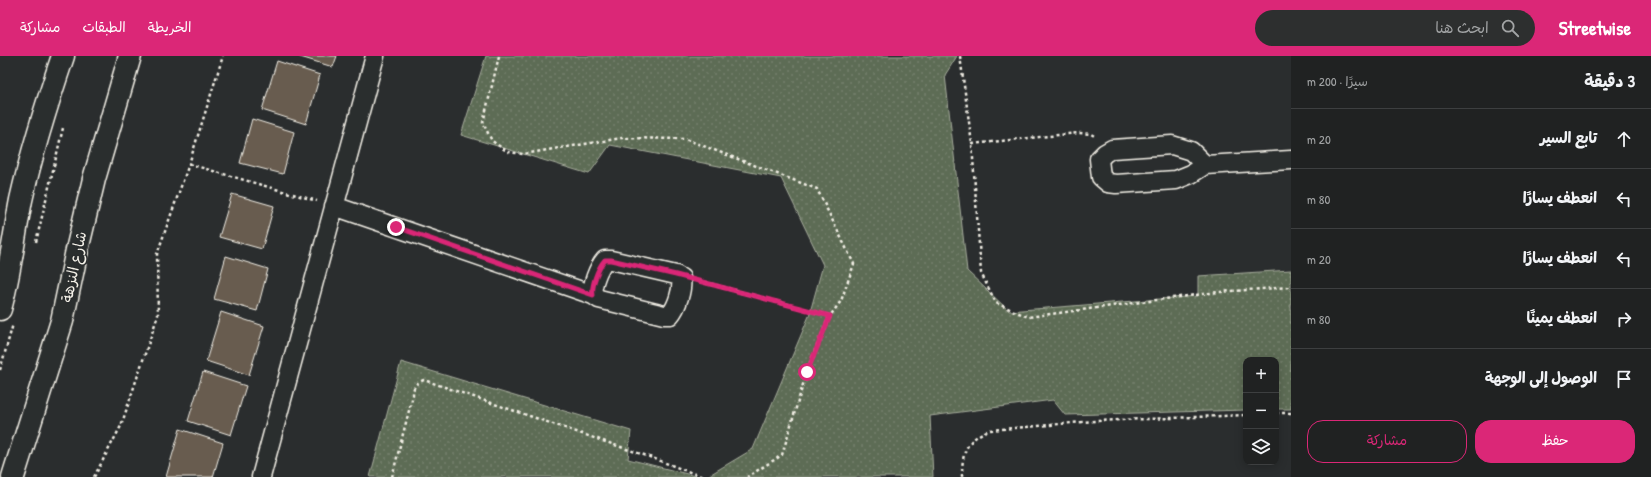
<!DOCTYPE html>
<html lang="ar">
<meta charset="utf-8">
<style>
:root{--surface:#202222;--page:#2d2f2f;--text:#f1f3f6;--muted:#a2a4a5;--line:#3d3f40;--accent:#db2777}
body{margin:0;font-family:"Patrick Hand","Playpen Sans Arabic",sans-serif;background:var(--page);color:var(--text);direction:rtl}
.controls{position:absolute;right:12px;bottom:12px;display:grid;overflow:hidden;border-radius:8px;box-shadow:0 2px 10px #0003}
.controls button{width:36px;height:36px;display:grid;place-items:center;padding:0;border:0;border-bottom:1px solid var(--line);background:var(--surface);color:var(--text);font:20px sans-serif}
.stop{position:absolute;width:12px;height:12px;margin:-9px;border:3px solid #db2777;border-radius:50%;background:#fff}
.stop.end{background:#db2777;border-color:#fff;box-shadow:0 1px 4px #0008}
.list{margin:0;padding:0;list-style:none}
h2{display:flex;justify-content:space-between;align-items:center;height:52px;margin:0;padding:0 16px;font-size:17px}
h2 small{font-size:13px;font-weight:400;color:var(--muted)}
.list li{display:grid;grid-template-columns:26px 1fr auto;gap:12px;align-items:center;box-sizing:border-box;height:60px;padding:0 16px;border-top:1px solid var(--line)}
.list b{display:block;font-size:15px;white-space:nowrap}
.list em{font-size:13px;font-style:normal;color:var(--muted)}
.actions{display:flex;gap:8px;padding:12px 16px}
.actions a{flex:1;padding:9px 0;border:1px solid var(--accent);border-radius:16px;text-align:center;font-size:14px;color:var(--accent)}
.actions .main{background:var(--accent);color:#fff}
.icon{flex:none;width:22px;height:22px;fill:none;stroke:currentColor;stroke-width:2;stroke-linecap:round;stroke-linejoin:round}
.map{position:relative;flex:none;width:1291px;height:421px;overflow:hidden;direction:ltr}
header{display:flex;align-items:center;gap:24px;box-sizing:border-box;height:56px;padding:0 20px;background:var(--accent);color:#fff}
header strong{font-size:19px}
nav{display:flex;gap:22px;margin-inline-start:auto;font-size:14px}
.search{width:280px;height:36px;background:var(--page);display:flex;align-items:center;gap:10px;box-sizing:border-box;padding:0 14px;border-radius:22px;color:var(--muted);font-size:15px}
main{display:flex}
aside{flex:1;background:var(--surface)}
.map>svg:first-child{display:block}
.park{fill:url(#park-dots);stroke:#a8ae9e}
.building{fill:#685c4f;stroke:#f4f1e8}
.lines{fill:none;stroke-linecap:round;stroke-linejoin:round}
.minor-casing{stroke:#f4f1e8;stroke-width:21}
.major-casing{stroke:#f4f1e8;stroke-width:25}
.path{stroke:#f4f1e8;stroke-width:2.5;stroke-dasharray:3 3;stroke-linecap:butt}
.minor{stroke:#2a2d2e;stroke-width:18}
.major{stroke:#2a2d2e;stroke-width:22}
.route{stroke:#db2777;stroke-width:5}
.labels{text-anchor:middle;stroke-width:3;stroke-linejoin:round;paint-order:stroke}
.street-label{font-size:15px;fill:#f4f1e8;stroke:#2a2d2e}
</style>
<header>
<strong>Streetwise</strong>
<div class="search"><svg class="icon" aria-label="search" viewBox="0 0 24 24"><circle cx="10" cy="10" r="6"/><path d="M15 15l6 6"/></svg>ابحث هنا</div>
<nav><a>الخريطة</a><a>الطبقات</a><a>مشاركة</a></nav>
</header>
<main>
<aside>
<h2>3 دقيقة<small>سيرًا · 200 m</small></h2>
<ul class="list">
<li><svg class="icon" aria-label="ahead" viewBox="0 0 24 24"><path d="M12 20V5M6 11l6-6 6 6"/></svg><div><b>تابع السير</b></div><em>20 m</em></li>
<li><svg class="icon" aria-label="left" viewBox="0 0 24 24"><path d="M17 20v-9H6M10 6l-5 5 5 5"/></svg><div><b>انعطف يسارًا</b></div><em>80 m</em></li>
<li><svg class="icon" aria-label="left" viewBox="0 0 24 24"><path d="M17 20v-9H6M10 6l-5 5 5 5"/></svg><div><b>انعطف يسارًا</b></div><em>20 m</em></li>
<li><svg class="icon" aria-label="right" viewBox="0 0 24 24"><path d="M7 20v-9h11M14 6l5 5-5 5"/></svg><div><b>انعطف يمينًا</b></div><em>80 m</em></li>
<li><svg class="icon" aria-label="arrive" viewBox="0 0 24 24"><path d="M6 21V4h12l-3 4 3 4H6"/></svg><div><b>الوصول إلى الوجهة</b></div></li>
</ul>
<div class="actions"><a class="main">حفظ</a><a>مشاركة</a></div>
</aside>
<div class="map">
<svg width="1291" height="421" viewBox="0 0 1291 421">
<defs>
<pattern id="park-dots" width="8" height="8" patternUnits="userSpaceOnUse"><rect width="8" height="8" fill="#5d6c54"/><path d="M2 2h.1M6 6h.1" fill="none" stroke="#75816d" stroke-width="1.8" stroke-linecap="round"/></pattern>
</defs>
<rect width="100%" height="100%" fill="#2a2d2e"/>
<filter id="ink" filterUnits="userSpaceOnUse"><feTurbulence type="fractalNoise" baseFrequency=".025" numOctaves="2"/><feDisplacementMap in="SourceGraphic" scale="8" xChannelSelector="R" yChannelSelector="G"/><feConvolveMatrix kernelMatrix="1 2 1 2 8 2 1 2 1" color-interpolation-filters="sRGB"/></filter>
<g filter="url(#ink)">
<path class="park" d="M486,0H957L945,19L967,215L1009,255L1198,240V220L1291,214V353H1276V304H1246V354L1065,359L1053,344L930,360L933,421H706L753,393L809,260L823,209L781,122L610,89L589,118L461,79Z
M401,306L631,375L628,403L699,421H370Z"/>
<path class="building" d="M297,0H337L333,11Z
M277,5L320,19L306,68L262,54Z
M252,63L294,76L283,118L240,107Z
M232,138L274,150L262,193L219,181Z
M226,200L268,213L257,255L214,243Z
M221,256L264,270L249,319L206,305Z
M203,316L246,330L231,379L188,365Z
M180,373L223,387L213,421H166Z"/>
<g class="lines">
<g class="minor-casing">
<path id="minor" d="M1172,89L1191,95L1205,109L1191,118L1176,124L1116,128L1108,127L1101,121L1099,103L1105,97L1112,93Z
M1205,109L1291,104
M334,150L593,239L599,243L664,259H670C677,251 683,233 681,222L676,219L611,204H605C598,212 591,230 593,239
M261,421L375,0"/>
</g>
<g class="major-casing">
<path id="major" d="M0,253C10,217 14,180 21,144C32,95 47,47 63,0
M13,421L62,265L77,194L94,123L130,0"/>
</g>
<path class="path" d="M499,0L483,67L492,85L508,96L523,98L622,82L685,83L817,133L854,208L841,245L830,260L807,315L782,399L747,421
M960,0L972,88L981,217L996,247L1028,261L1218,236L1291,231
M972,88L1078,77L1091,78L1096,81
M189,108L317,145
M36,186L63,72
M699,225L830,260
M0,314L13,268
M1276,357H1291
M94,421L121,370L158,259L157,198L189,108L223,0
M392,421L413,339C413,330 416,327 424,324L647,400L703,421
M962,421C962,397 965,384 989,374L1096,365L1246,359"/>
<use href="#minor" class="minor"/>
<use href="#major" class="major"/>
</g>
</g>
<g class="lines" filter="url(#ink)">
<path class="route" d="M396,171L593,239C591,230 598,212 605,204H611L676,219L830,260L807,316"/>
</g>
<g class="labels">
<g class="street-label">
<text transform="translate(74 211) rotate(-78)" y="5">شارع النزهة</text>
</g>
</g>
</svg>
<div class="controls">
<button>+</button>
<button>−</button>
<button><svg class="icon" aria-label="layers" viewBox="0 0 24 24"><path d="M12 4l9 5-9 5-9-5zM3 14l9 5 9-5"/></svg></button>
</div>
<div class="stop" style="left:807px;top:316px"></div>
<div class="stop end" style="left:396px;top:171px"></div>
</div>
</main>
